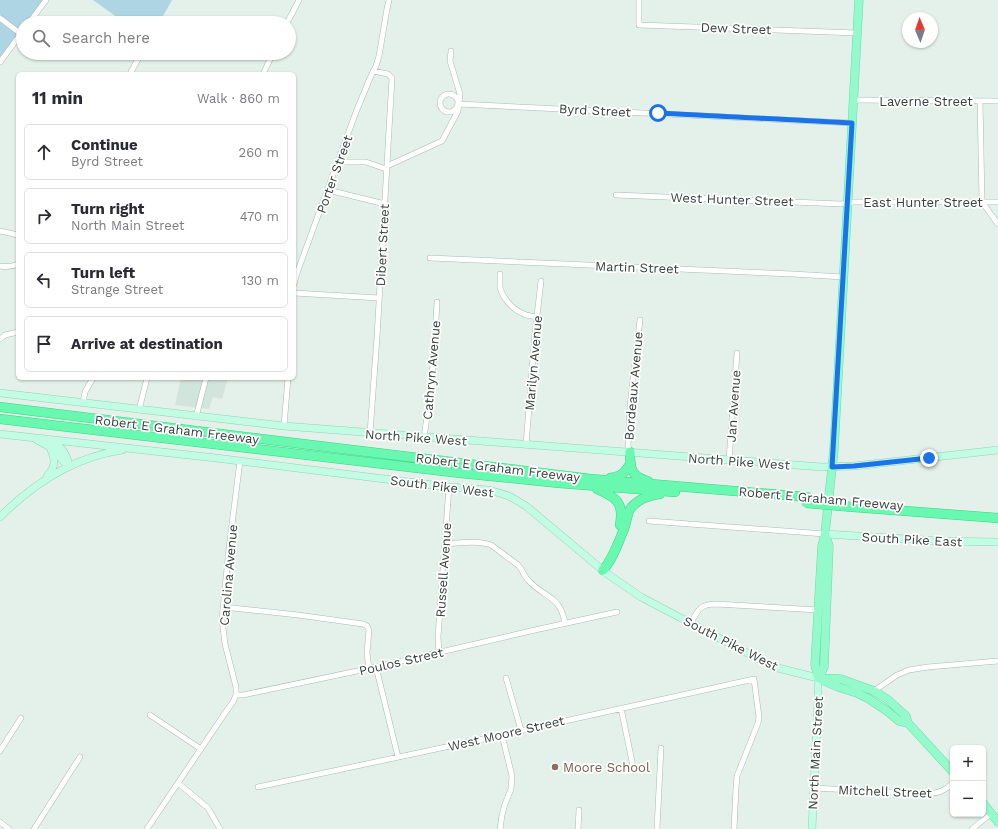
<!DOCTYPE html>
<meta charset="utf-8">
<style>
:root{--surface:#fff;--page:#f7f7f7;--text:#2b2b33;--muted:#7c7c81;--line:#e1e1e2}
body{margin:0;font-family:"Work Sans",sans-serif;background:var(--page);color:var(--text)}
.controls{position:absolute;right:12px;bottom:12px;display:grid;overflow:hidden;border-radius:6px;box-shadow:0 1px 3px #0004}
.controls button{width:36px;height:36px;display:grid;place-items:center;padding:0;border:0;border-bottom:1px solid var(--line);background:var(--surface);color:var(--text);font:20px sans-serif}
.compass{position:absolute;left:902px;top:12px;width:36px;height:36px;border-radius:50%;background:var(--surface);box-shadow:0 1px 3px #0004;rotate:358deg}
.stop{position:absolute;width:12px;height:12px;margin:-9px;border:3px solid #1a73e8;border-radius:50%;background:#fff}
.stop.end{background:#1a73e8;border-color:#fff;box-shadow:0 1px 4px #0008}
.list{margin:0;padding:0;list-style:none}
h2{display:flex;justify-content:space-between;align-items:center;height:52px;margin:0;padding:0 16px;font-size:17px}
h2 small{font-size:13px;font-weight:400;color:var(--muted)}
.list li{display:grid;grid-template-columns:26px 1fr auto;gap:12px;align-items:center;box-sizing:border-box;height:56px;margin:0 8px 8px;padding:0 8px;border:1px solid var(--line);border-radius:6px}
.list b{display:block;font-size:15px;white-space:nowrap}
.list p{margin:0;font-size:13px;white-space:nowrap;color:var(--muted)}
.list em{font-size:13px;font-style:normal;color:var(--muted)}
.icon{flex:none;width:22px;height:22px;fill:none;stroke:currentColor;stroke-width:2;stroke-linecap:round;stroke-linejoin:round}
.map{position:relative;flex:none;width:998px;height:829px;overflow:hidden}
.search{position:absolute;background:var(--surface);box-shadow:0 1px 3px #0004;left:16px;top:16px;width:280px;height:44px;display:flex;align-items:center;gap:10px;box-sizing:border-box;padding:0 14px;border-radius:22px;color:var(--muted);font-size:15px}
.panel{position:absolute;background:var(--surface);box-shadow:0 1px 3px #0004;left:16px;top:72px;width:280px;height:308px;border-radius:6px}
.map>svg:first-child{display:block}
.residential{fill:#d2e5dc}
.green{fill:#aed5e4}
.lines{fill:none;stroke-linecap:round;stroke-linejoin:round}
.street-casing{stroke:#a7bcb1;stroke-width:6}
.secondary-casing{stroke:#95d0b6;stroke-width:8}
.primary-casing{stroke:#65dea5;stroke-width:9}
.highway-casing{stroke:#39d682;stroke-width:10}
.street{stroke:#fff;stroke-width:5}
.secondary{stroke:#c3fce5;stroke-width:7}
.primary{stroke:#94facc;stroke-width:8}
.highway{stroke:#68f8b0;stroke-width:9}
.highway-bridge-casing{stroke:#39d682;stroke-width:10;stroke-linecap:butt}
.highway-bridge{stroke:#68f8b0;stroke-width:9}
.route{stroke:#1a73e8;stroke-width:5}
.education-dot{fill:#8d6e63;stroke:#fff;stroke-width:1.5}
.labels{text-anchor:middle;stroke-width:3.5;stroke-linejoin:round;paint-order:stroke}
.street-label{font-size:13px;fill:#34433b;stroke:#fff}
.education-label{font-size:13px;fill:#785e54;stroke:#fff;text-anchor:start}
</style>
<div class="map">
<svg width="998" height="829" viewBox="0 0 998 829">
<rect width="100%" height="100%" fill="#e4f1eb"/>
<path class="residential" d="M181,378H228L222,399L213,397L209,409L175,405Z"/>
<path class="green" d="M0,0H43L26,23H23V27L0,58Z
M93,0H172L159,23H125Z"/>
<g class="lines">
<g class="street-casing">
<path id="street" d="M639,0V25L857,33
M0,18L21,34
M29,23L46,0
M287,23L299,0
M0,62L23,31
M130,74L138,59
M263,74L273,53
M440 103a9 9 0 1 1 18 0a9 9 0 1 1-18 0Z
M853,100L998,101
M980,101L982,202L998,224
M458,104L852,123
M338,162H366L386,169
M387,166L442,141L458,111L460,94L450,61L451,51
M328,190L385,204
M616,195L841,204L854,202H998
M0,231L18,235
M430,258L793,274L843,277
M0,266C6,267 12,267 18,264
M500,274C500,278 500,282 500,287C502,297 512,309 522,313C526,316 532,316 537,317
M294,284L297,273L356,112L370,78L376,66L379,56L387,9L389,0
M294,293L379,298
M0,339L5,335L18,332
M83,403L85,392L93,378
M139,410L147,378
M196,417L206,378
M284,426L288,378
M370,433L377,337L392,78L388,74L373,71
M424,437L431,391L435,336L437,302
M526,445L535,333L541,281
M630,452L628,446L630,406L640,320
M729,460L737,353
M649,521L825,534
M445,544C460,543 477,540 491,545L518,565C523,570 524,577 529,581C538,592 554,596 560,608C563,613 564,618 565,623
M223,607L298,615L363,624L367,626L369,630L367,653L369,669
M691,623C698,610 700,604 716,604L818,610
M439,653L438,637L449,487
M376,667L398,757
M506,678L521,730
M874,691L897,675L909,670L928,667L998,661
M236,695H243L376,667L535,630L617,612
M621,708L634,771
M150,715L201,749
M0,751L21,718
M178,783L208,808L220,829
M258,787L502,735L754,679L759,717L758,723L737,776L736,788L734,829
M814,788L927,794C938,793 945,791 953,783
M0,822L9,829
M34,829L80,757
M147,829L225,713L233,702L236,695V687L225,644L222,619L229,548L240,461
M500,829L502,815L505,804L511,789L512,776L502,735
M578,829L579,810
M657,829L661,748
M972,829L992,813"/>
</g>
<g class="secondary-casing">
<path id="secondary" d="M0,393L284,426L822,467L854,466L998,450
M0,434L45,439C60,444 66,451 69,466
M45,439L216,458L449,487L489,490L509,496L526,506L606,573L641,597L774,667L818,678V700L812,829
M37,440L52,448L63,461L69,466
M47,476C55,468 56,460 51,450
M0,517C33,484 74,457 122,450
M825,534L940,541L998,542"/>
</g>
<g class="primary-casing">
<path id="primary" d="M818,678L815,664L822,546L825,534L834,449L859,0
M818,678L841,679L874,691L887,699L906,716L908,723L953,772
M818,678L824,667L829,546L825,534
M822,680L838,687L857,693L869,699L887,711L899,721L908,723
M983,803L998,822"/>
</g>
<g class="highway-casing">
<path id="highway" d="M0,407L591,479L807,497
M0,419L460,473L559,483L675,492
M630,452C630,468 631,477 648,481
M610,478C621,476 624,474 630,464
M597,489C617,498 624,502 620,525
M853,507L998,518
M603,570C613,559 618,543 624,529C626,523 627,517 629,511C635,500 649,495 660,494"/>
</g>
<use href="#street" class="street"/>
<use href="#secondary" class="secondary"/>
<use href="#primary" class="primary"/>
<use href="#highway" class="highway"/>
<g class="highway-bridge-casing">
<path id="highway-bridge" d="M806,503L853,507"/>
</g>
<use href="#highway-bridge" class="highway-bridge"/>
</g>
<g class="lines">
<path class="route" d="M658,113L852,123L832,467L854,466L929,458"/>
</g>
<circle class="education-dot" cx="555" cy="767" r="4"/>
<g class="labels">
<g class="street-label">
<text transform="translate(736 28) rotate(2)" y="5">Dew Street</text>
<text x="926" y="106">Laverne Street</text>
<text transform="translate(595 110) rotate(3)" y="5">Byrd Street</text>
<text transform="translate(334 174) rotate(-70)" y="5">Porter Street</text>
<text transform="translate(732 199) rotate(2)" y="5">West Hunter Street</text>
<text x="923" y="207">East Hunter Street</text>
<text transform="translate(382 245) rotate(-87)" y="5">Dibert Street</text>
<text transform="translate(637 267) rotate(2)" y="5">Martin Street</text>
<text transform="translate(533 363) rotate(-85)" y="5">Marilyn Avenue</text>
<text transform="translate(431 370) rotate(-85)" y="5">Cathryn Avenue</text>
<text transform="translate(633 386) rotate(-85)" y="5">Bordeaux Avenue</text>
<text transform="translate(733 406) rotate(-86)" y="5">Jan Avenue</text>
<text transform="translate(177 429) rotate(7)" y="5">Robert E Graham Freeway</text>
<text transform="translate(416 437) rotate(4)" y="5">North Pike West</text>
<text transform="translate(739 461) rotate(4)" y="5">North Pike West</text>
<text transform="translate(498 467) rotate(7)" y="5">Robert E Graham Freeway</text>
<text transform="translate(442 486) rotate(7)" y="5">South Pike West</text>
<text transform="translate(821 498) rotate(5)" y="5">Robert E Graham Freeway</text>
<text transform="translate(912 539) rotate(3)" y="5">South Pike East</text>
<text transform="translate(443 570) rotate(-86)" y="5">Russell Avenue</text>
<text transform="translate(228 575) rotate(-85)" y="5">Carolina Avenue</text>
<text transform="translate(731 643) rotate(27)" y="5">South Pike West</text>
<text transform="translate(401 661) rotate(-13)" y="5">Poulos Street</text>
<text transform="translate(506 733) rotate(-13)" y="5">West Moore Street</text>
<text transform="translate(815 753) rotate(-87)" y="5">North Main Street</text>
<text transform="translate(885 791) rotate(2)" y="5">Mitchell Street</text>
</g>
<g class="education-label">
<text x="563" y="772">Moore School</text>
</g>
</g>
</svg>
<div class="controls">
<button>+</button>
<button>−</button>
</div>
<svg class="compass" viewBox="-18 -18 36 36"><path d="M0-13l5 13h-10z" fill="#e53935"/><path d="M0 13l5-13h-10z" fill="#7c7c81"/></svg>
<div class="stop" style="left:658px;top:113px"></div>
<div class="stop end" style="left:929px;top:458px"></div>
<div class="search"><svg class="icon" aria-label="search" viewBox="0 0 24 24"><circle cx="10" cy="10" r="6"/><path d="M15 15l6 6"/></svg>Search here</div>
<section class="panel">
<h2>11 min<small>Walk · 860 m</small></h2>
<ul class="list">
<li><svg class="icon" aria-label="ahead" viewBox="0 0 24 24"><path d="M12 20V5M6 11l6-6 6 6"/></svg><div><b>Continue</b><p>Byrd Street</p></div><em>260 m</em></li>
<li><svg class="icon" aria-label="right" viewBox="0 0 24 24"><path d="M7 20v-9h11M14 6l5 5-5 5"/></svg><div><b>Turn right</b><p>North Main Street</p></div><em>470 m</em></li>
<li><svg class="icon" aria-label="left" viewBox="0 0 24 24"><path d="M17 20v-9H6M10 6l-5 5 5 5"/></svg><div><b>Turn left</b><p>Strange Street</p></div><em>130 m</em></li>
<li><svg class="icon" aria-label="arrive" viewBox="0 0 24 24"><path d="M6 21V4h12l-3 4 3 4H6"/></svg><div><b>Arrive at destination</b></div></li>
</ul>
</section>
</div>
